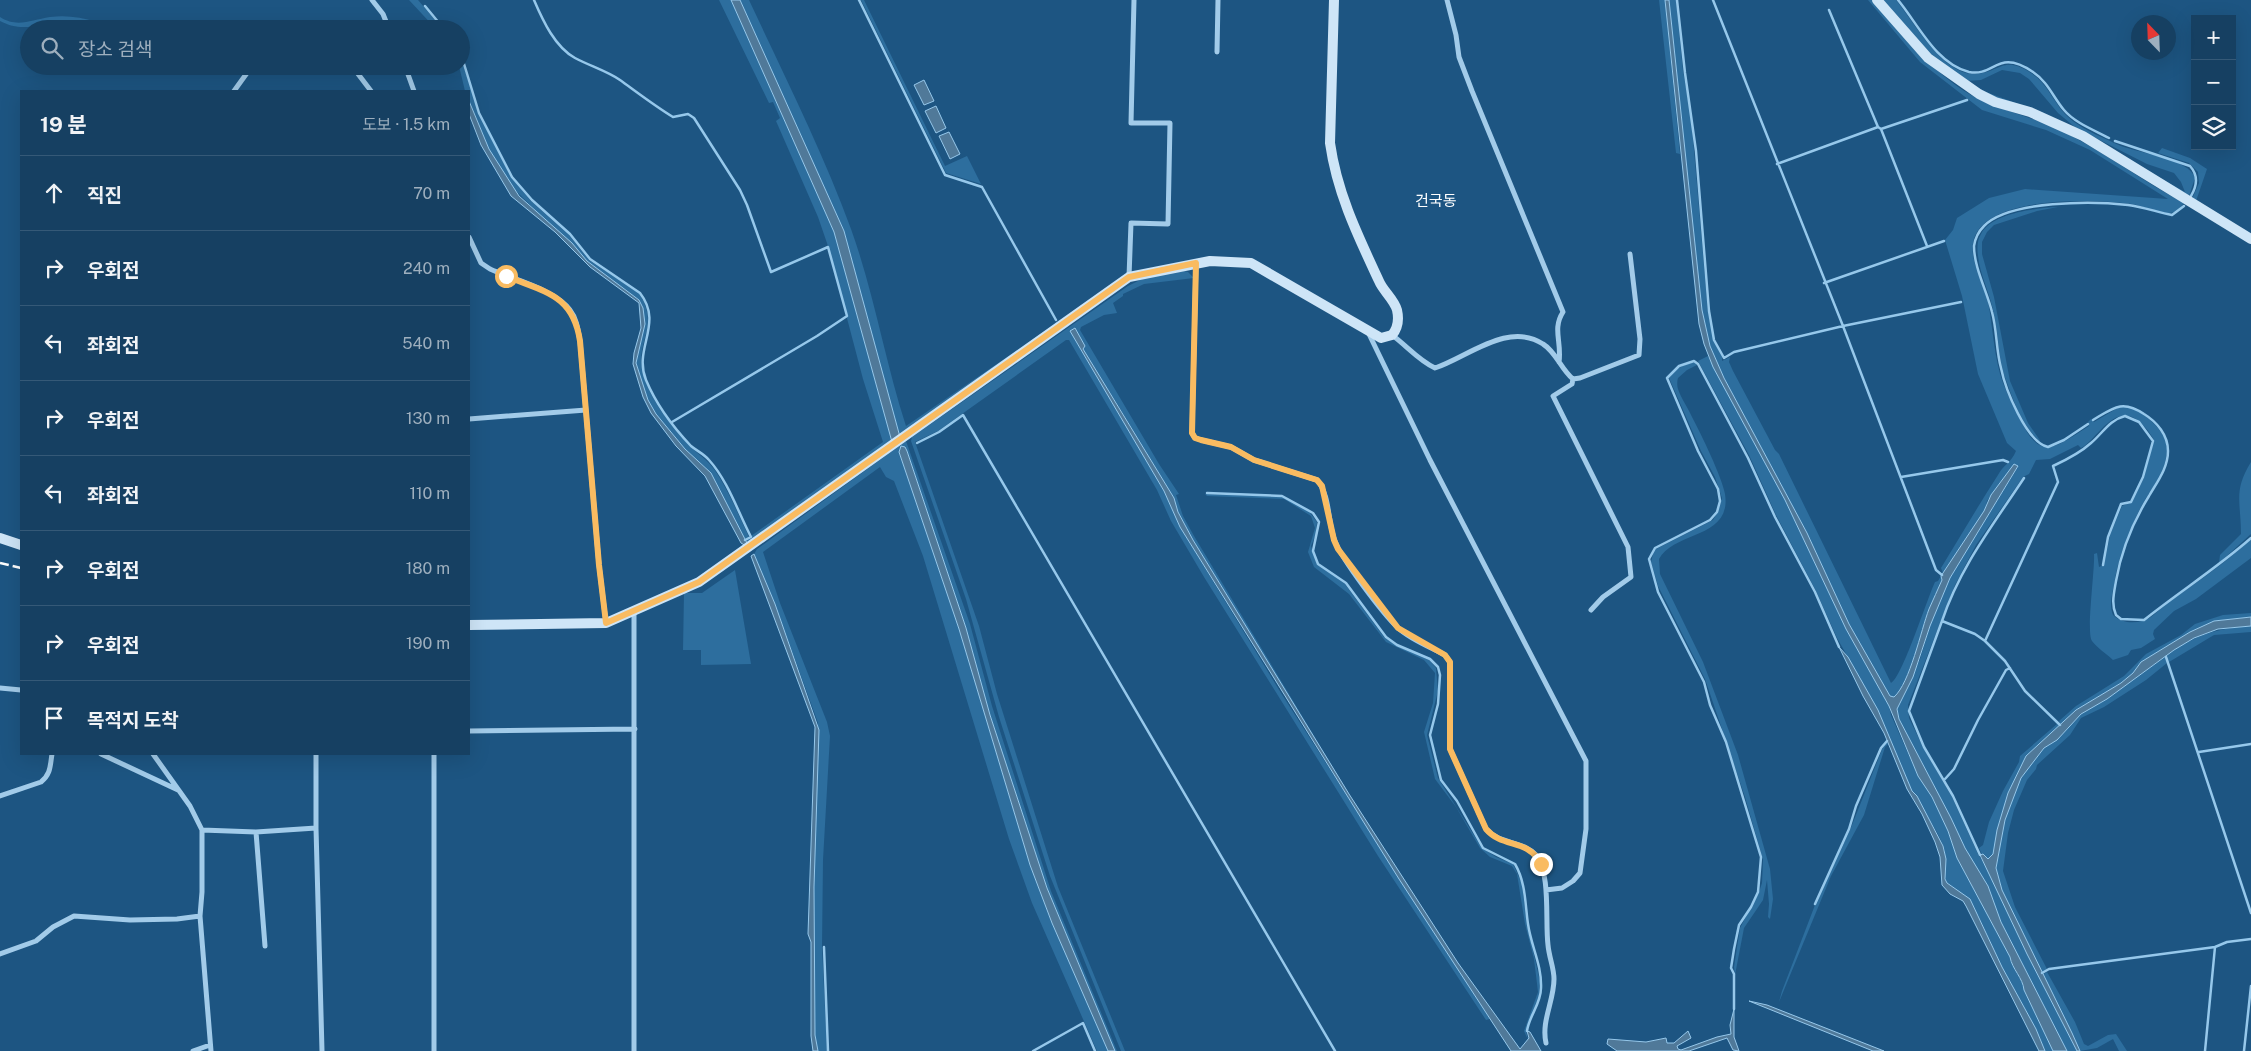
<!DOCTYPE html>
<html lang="ko">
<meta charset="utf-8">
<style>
:root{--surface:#164062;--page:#1f4768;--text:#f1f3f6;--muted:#9eafbe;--line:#355977}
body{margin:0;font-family:"Public Sans","Noto Sans KR",sans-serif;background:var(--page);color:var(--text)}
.controls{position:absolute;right:15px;top:15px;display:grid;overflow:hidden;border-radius:0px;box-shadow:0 5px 20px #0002}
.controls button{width:45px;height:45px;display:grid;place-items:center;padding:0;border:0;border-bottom:1px solid var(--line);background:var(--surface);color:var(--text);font:25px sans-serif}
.compass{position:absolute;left:2131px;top:15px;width:45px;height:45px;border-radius:50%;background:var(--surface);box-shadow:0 5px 20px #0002;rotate:337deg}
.stop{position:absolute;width:15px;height:15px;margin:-11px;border:4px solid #f9bb61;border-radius:50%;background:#fff}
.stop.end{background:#f9bb61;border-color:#fff;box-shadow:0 1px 5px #0008}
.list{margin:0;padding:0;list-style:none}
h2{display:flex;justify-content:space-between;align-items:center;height:65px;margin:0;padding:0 20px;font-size:21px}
h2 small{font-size:16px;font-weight:400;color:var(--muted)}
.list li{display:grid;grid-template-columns:32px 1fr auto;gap:15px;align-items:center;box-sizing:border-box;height:75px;padding:0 20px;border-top:1px solid var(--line)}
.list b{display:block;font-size:19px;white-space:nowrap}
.list em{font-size:16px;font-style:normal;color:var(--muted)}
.icon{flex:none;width:28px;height:28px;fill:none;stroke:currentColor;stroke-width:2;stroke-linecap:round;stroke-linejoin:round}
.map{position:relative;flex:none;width:2251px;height:1051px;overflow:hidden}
.search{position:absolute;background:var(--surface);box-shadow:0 5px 20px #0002;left:20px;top:20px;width:450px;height:55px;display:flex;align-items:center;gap:12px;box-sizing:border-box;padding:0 18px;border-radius:28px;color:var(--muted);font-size:19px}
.panel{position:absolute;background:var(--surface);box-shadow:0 5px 20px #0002;left:20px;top:90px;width:450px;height:665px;border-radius:0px}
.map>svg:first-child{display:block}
.green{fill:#2d6e9e;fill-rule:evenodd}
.water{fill:#507999;stroke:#96c8eb}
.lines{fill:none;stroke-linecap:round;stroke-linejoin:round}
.stream{stroke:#96c8eb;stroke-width:2.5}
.street{stroke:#a2cbe9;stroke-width:5}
.secondary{stroke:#cee5f7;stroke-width:10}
.rail{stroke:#fff;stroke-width:2.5;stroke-dasharray:9 4;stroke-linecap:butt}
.route{stroke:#f9bb61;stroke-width:6}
.labels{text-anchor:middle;stroke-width:4;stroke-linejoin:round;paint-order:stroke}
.quarter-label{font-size:15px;fill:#fff;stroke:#1d5582}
</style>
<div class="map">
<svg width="2251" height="1051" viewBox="0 0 2251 1051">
<rect width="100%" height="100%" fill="#1d5582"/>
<path class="green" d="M409,0H418L443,29H436Z
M719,0H731L834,232L892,442L748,545L746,541L752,537L751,536L883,442L863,379L828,246L818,217L776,121L780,118L773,102L769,103Z
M740,0H749C783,73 823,152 851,229C874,293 885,361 906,426L1061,320L900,437L844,231Z
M861,0H864L945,166L967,156L981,184L946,173Z
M1659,0H1665L1680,154L1676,153Z
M1669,0H1676L1683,71L1691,116L1708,312L1714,341L1722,357V361L1730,357L1729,362L1733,371L1775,450L1779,454L1891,683C1902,678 1927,599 1935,582L1938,581L1941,576L1942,580C1938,589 1933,599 1929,609C1921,630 1910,682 1894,697L1890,696L1886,691L1849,624L1807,533L1724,378L1710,346L1702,310Z
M1868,0H1873C1903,34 1931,72 1971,95C2001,111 2035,117 2066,133C2107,154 2144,182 2184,203C2180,208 2176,213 2169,213C2157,213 2144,206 2132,204C2097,199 1981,194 1973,243C1970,263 1984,282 1988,301C1993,328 1994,358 2003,383C2007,394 2013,404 2018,414C2039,463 2053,449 2089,426L2088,422L2091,419L2094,422L2121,406C2132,407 2143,413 2151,421C2159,428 2168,439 2167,450C2166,472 2152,487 2142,505C2129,530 2118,557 2114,585C2112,594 2109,605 2113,615C2120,622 2132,624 2142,621C2152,619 2161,607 2170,601C2199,581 2225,563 2251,539V558L2196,599L2174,611L2154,630L2153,634L2155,639L2141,648L2131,650L2128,655L2113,660C2107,654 2097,648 2092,641C2086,633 2095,570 2094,554L2097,553L2099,567L2104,565L2110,535L2122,506L2132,502L2144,478L2154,440C2149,431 2141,421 2132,417C2110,409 2097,439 2081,448L2078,445L2050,459L2036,460L2029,474L2023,477L1976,545L1955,585L1908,705L1909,718L1923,747L1952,797L1978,854L1988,870L2027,954L2077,1051H2067L2001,922L1988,886L1965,848L1951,818L1899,719L1897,709L1920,659L1930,626L1950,578L2018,467L2014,465L1987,501L1985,511L1943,573L1941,568C1960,537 1978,506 1998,475C2004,464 2011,463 2016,451L2007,443L1978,374L1962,296L1945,240L1953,230L1957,218L1989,198L2025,189L2168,199L2090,150L2046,130L1982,110L1920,62Z
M1882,0H1896C1914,22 1942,74 1974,74C1999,74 2002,54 2031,73C2047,83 2053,101 2065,114C2078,128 2104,138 2121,146C2139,153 2190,159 2195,178L2188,199C2143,172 2097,142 2049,119C2020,105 1989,100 1962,81C1930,58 1907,30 1882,0ZM2002,70L2020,73L2029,79L2058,113L2076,128L2147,164L2174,173L2181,182L2185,192L2064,124L2035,110L1986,92L1966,81L1981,80Z
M0,17C17,28 31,20 50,17C66,15 81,17 96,22C85,21 72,20 61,21C37,24 23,33 0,21Z
M461,58L479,114L511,177L531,201L569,235L589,260L639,293C661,328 634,342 643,374C652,403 673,429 694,450C701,456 708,461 714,469C728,489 738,514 749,537L745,539L719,489L706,468L685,449L656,414L648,400L636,363L645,324L643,308L639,300L587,261L572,243L548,223L513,188L489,149L469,101V91H465L459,66H461Z
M2162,148L2190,158L2207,169L2196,201L2192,199L2199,183L2198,172L2189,163L2158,153Z
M2058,207L2037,211L1994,225L1987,232L1982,242V254L1994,297L2010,381L2028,423L2041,442C2024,429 2014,403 2007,383C1998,362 1999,338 1994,315C1991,295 1980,276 1978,256C1977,249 1977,240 1981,234C1992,213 2037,208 2058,207Z
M1184,271L1188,272L1194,278L1144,284L1123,294V296L1113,303L1117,313L1104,315L1081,327L1080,330L1159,464L1179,494L1176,495L1183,516L1194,536L1349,794L1193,540L1178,512L1174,498L1116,402L1070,331L1164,491L1180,527L1281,693L1490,1019L1486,1020L1378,856L1204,577L1171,521L1157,490L1069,340H1066L938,431L915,442L979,626L997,694L1058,887L1125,1051H1121L1050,876L999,717L966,599L911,441L912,437L1128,286L1146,277Z
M1708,356L1785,500L1846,629L1889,706L1891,715L1918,776L1932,797L1948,831L1957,858L2010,957C2012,969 2023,978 2024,990L2053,1051H2045L2036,1029L2002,967L1978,915L1947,883C1942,872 1948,858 1943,845C1936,828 1924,813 1917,796L1912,791L1878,710L1837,638L1816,591L1776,515L1749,455L1698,361Z
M1694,362L1697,365L1687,370L1678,378C1677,381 1677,386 1678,389C1681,398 1688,408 1692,417C1701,434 1722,477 1725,494C1732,539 1674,531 1659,559L1660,574L1703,662L1738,755L1770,869L1773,899L1770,919L1768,917L1769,904L1767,880L1763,900L1744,928L1735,975L1734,967L1740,928L1759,892L1762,883L1763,860L1745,797L1705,679L1658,586L1651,562L1654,550L1713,520L1719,509L1722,498L1715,477L1701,451L1669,378C1673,368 1685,365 1694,362Z
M906,441L970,624L992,706L1051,891L1117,1051H1115L1047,888L990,715L966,628L907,451L899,452L959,629L1030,865L1052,923L1108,1051H1097L1032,903L1009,839L923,556L894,481L886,477L880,467L763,552L780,603L827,722L830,736L823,860L822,947L827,1051H818L815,1035L814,887L818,723L775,604L754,554L757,549Z
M2251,462V534L2219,563L2220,555L2241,534C2241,502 2233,491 2251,462Z
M1205,494L1283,497L1308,510L1317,522L1316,534L1311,546L1317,564L1345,584L1384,637L1397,646L1429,660L1436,668L1438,691L1427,735L1438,778L1482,848L1496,857L1513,864L1522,884L1527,925L1540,981L1539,999L1526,1031L1528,1040L1524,1031L1538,992L1534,959L1525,924L1517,874L1512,866L1490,857L1480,848L1456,807L1435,779L1424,732L1433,703L1435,673L1424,660L1386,642L1349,594L1314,567L1308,552L1315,528L1311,516L1284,499L1207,496Z
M735,570L751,664L701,665V650H683L684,593H702Z
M2251,613V617L2214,621L2190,632L2141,662L2133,673L2121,683L2076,710L2061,724L2059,721L2076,706L2124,676L2146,654L2181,635L2195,624L2223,615Z
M2251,626V632L2214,635L2169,662L2166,656C2195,634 2216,629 2251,626Z
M2165,657L2167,663L2146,680L2104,707L2081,718L2070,735L2037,765L2036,769L2027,780L2014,810L2008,833L2003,871L2015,907L2047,969L2041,973L2002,890L1996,868L2005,820L2010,805L2021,778L2044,748L2057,740L2081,714L2107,699Z
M2057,724L2059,726L2026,756L2008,793L1997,830L1993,855L1988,859L1982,855L1979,848L1983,845L1989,822L2003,791L2019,762L2020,756Z
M1887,742L1888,744L1885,747L1864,815L1831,876L1779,1002L1782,991L1815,905L1850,830L1883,747Z
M2047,972L2075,1022L2084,1044L2088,1046L2108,1035L2116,1034L2127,1051H2119L2113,1039L2097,1048L2080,1051L2042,975Z"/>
<path class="water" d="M731,0H740L844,231L900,437L892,442L834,232Z
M1665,0H1669L1702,310L1710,346L1724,378L1807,533L1849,624L1890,696L1894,697C1910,683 1921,630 1929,609C1933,599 1938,590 1942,580L1941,576L1984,511L1991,495L2014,464L2018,466L1950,578L1930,626L1913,677L1897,709L1899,719L1951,818L1965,848L1988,886L2001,922L2067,1051H2053L2024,990C2023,978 2012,969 2010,957L1957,858L1948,831L1932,797L1918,776L1889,706L1846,629L1785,500L1713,367L1704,344L1699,324Z
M924,80L934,101L924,105L914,85Z
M469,101L489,149L519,196L572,243L587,261L639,300L643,308L645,324L636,363L648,400L656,414L685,449L711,473L748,545L746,546L741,543L705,476L676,446L651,413L643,397L633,364L634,353L641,328L639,303L590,267L555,232L511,196L481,145L469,114Z
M936,106L946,128L936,133L925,111Z
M949,132L960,154L950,159L939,136Z
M1075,328L1085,346L1083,349L1174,498L1178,512L1193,540L1349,794L1458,963L1520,1049L1529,1038L1527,1031L1530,1032L1541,1051H1511L1399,879L1180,527L1164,491L1070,331Z
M901,446L905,447L907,451L966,628L990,715L1047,888L1115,1051H1108L1052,923L1030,865L959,629L899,452Z
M754,554L775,604L819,730L814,887L815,1035L818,1051H813L811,1036V942L808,934L815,727L751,556Z
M2251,617V626L2218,629L2194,638L2174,650L2107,699L2081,714L2057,740L2044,748L2021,778L2005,820L1996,868L2002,890L2072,1033L2080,1051H2077L2027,954L1980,855L1983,854L1988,859L1993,854L1997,830L2008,793L2026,756L2076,710L2121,683L2133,673L2141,662L2190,632L2214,621Z
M1839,647L1848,657L1878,710L1912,791L1917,796L1943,846L1946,859L1945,879L1947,883L1970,899L2002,967L2036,1029L2045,1051H2039L1966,906L1963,901L1950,894L1942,885L1940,857L1935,842L1922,814L1907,789L1884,733L1863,696Z
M1749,1001L1767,1005L1884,1051H1873Z
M1734,1009V1037L1739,1051L1733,1050L1727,1038L1689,1051H1617L1607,1044L1608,1039L1646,1042L1666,1038L1667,1043H1674L1688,1031L1691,1038L1677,1046L1678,1049L1681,1050L1717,1037L1731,1034L1730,1025Z"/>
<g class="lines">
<path class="stream" d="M534,0C543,21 555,47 575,58C590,66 607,71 620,80C638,93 655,106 673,117L688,114L694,118L740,190L747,205L771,272L828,247L847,316L817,336L672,422
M859,0L945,175L982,187L1056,320
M1677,0L1685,73L1696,151L1709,311L1714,340L1724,358L1734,352L1843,326L1961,302
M1713,0L1843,326L1936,570L1942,575
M1898,0C1918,24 1936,64 1969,72C1995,77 1997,48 2033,72C2048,82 2053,97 2064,110C2075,123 2094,130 2109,138
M425,6L444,29
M1829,10L1878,127L1881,129L1927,246
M461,54L479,113L512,177L532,200L570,234L590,259L640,293C664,324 633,348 646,380C656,404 673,427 691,446C697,451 704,454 709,460C728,481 738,512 751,537L745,540
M1881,129L1967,100
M2115,141L2190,166C2199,176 2197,186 2191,196
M1777,164L1878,127
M1824,283L1944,241
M2093,420C2113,408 2122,399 2144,414C2157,422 2168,435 2168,451C2168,468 2157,482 2149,496C2133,522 2121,552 2116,581C2114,593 2111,604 2116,615L2121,619L2144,620C2179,592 2217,568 2251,538
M2088,424L2064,440L2048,447C2026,442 2005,388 2001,368C1996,350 1997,330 1992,312C1987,291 1974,268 1974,246C1975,239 1979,231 1984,226C2009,200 2094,201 2128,205C2143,207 2157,212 2172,215L2184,206
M917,443L939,432L963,415L1335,1051
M1901,477L2003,460L2008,462
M2024,478C1993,525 1960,567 1942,621L1975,634L1985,641L2005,661L2025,691L2060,725
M1207,493L1282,496L1313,513L1319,522L1313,551L1318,564L1346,583L1386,637L1397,645L1430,659L1438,667L1440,675L1438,704L1430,735L1441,780L1457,801L1483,848L1515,864C1526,883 1525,904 1528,924C1531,946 1542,965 1541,988C1541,1004 1529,1016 1527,1031
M1942,621L1909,711L1924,747L1953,796L1980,855
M1985,641L2058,482L2053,466C2066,460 2080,453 2091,443C2103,433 2109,420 2125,416L2139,422L2153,441L2143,477L2131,502L2121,504L2108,537L2103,565
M2166,657L2251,913
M2199,752L2251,744
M1945,779L1954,769L1978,720L2006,670L2010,668
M1815,904L1849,829L1856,806L1881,748L1887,741
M824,947L828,1051
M2215,947L2227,942L2251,939
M2042,973L2049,969L2215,947L2205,1051
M1734,1009V974L1731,968L1734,949L1739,925L1751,907L1758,892L1761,857L1726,742L1710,705L1704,682L1658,592L1649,559L1655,548L1710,520L1717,512L1720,501L1718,489L1698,451L1667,378L1679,366L1694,361L1698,364L1748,458L1775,517L1815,592L1839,647
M1033,1051L1083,1023L1095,1051
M2244,1051L2251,986"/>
<path class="street" d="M372,0L383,14L389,29
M1447,0L1456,35L1459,57L1472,91L1563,312C1552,329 1562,342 1559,362
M304,29L315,25L321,29
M1217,52L1218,0
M352,66L371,91
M405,66L414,91
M234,91L252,66
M469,237L481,263L490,269C512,279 556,290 570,310C577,319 578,330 580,341L599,565L606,623
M1196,263L1192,433L1195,438L1201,440L1231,447L1254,460L1317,480C1331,497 1327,522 1335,541C1342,560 1383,614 1398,628C1411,640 1430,647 1445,655L1450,662V749L1486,829C1500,845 1522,840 1536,855C1551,873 1545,922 1548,945C1549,957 1554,968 1554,979C1554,1001 1541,1021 1546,1043
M1129,277L1131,223L1168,224L1170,123H1131L1134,0
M1368,332L1430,460L1586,761V829L1580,873L1573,881L1562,888L1546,890
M1392,335C1407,346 1418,360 1435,368C1468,357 1508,321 1543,344C1556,352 1561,369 1573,379L1580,378L1639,355L1640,339L1630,254
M1573,379L1572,384L1553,396L1628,547L1631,577L1603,597L1591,610
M469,419L586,410
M0,688L21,690
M469,731L635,729
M101,754L178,790
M153,754L190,806L202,830V892L200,916L211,1051
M316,754V828L322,1051
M434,754V1051
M0,796L41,782C51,774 50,766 52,754
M202,830L256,832L316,828
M256,832L265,946
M0,954L36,941L53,927L74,916L130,920L177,919L200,916
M193,1051L210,1045
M634,1051V611"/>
<path class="secondary" d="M1877,0L1928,58L1979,94L1995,102L2030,112L2083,136L2251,239
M0,538L21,545
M469,625L606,623L699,582L1129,277L1210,261L1251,263L1381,338L1392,335C1398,328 1399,319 1397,310C1394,299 1383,291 1379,281C1358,236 1337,193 1330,143L1334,0"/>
<path class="rail" d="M0,563L21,568"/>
</g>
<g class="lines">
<path class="route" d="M506,276C544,292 573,294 580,341L599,565L606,623L699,582L1129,277L1196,263L1192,433L1195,438L1201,440L1231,447L1254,460L1317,480L1322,486L1334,540L1338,549L1398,628L1445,655L1450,662V749L1486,829C1503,849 1528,838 1541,864"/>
</g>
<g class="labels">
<g class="quarter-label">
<text x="1436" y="206">건국동</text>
</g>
</g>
</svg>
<div class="controls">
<button>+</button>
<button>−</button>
<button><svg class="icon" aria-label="layers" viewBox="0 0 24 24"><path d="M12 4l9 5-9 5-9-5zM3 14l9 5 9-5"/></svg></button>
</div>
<svg class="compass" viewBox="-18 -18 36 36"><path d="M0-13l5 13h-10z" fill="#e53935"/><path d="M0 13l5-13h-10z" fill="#9eafbe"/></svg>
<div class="stop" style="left:506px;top:276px"></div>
<div class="stop end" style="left:1541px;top:864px"></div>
<div class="search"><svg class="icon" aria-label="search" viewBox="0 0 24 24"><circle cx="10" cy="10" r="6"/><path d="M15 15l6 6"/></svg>장소 검색</div>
<section class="panel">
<h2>19 분<small>도보 · 1.5 km</small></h2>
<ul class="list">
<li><svg class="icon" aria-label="ahead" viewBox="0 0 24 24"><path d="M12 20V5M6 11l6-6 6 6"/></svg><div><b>직진</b></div><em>70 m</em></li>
<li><svg class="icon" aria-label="right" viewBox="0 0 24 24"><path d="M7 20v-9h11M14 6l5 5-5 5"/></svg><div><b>우회전</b></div><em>240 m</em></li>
<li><svg class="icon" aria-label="left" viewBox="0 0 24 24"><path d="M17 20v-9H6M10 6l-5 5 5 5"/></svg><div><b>좌회전</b></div><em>540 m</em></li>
<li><svg class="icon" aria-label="right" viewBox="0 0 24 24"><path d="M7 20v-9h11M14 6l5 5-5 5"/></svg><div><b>우회전</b></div><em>130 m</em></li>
<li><svg class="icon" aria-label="left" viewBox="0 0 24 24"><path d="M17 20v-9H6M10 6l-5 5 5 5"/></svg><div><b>좌회전</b></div><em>110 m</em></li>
<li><svg class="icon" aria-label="right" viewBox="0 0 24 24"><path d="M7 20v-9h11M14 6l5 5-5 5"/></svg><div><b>우회전</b></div><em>180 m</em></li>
<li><svg class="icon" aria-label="right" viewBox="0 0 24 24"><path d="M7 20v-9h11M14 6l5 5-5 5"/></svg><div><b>우회전</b></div><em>190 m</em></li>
<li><svg class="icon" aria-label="arrive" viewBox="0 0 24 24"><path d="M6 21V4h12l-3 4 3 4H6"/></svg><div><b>목적지 도착</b></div></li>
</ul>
</section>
</div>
